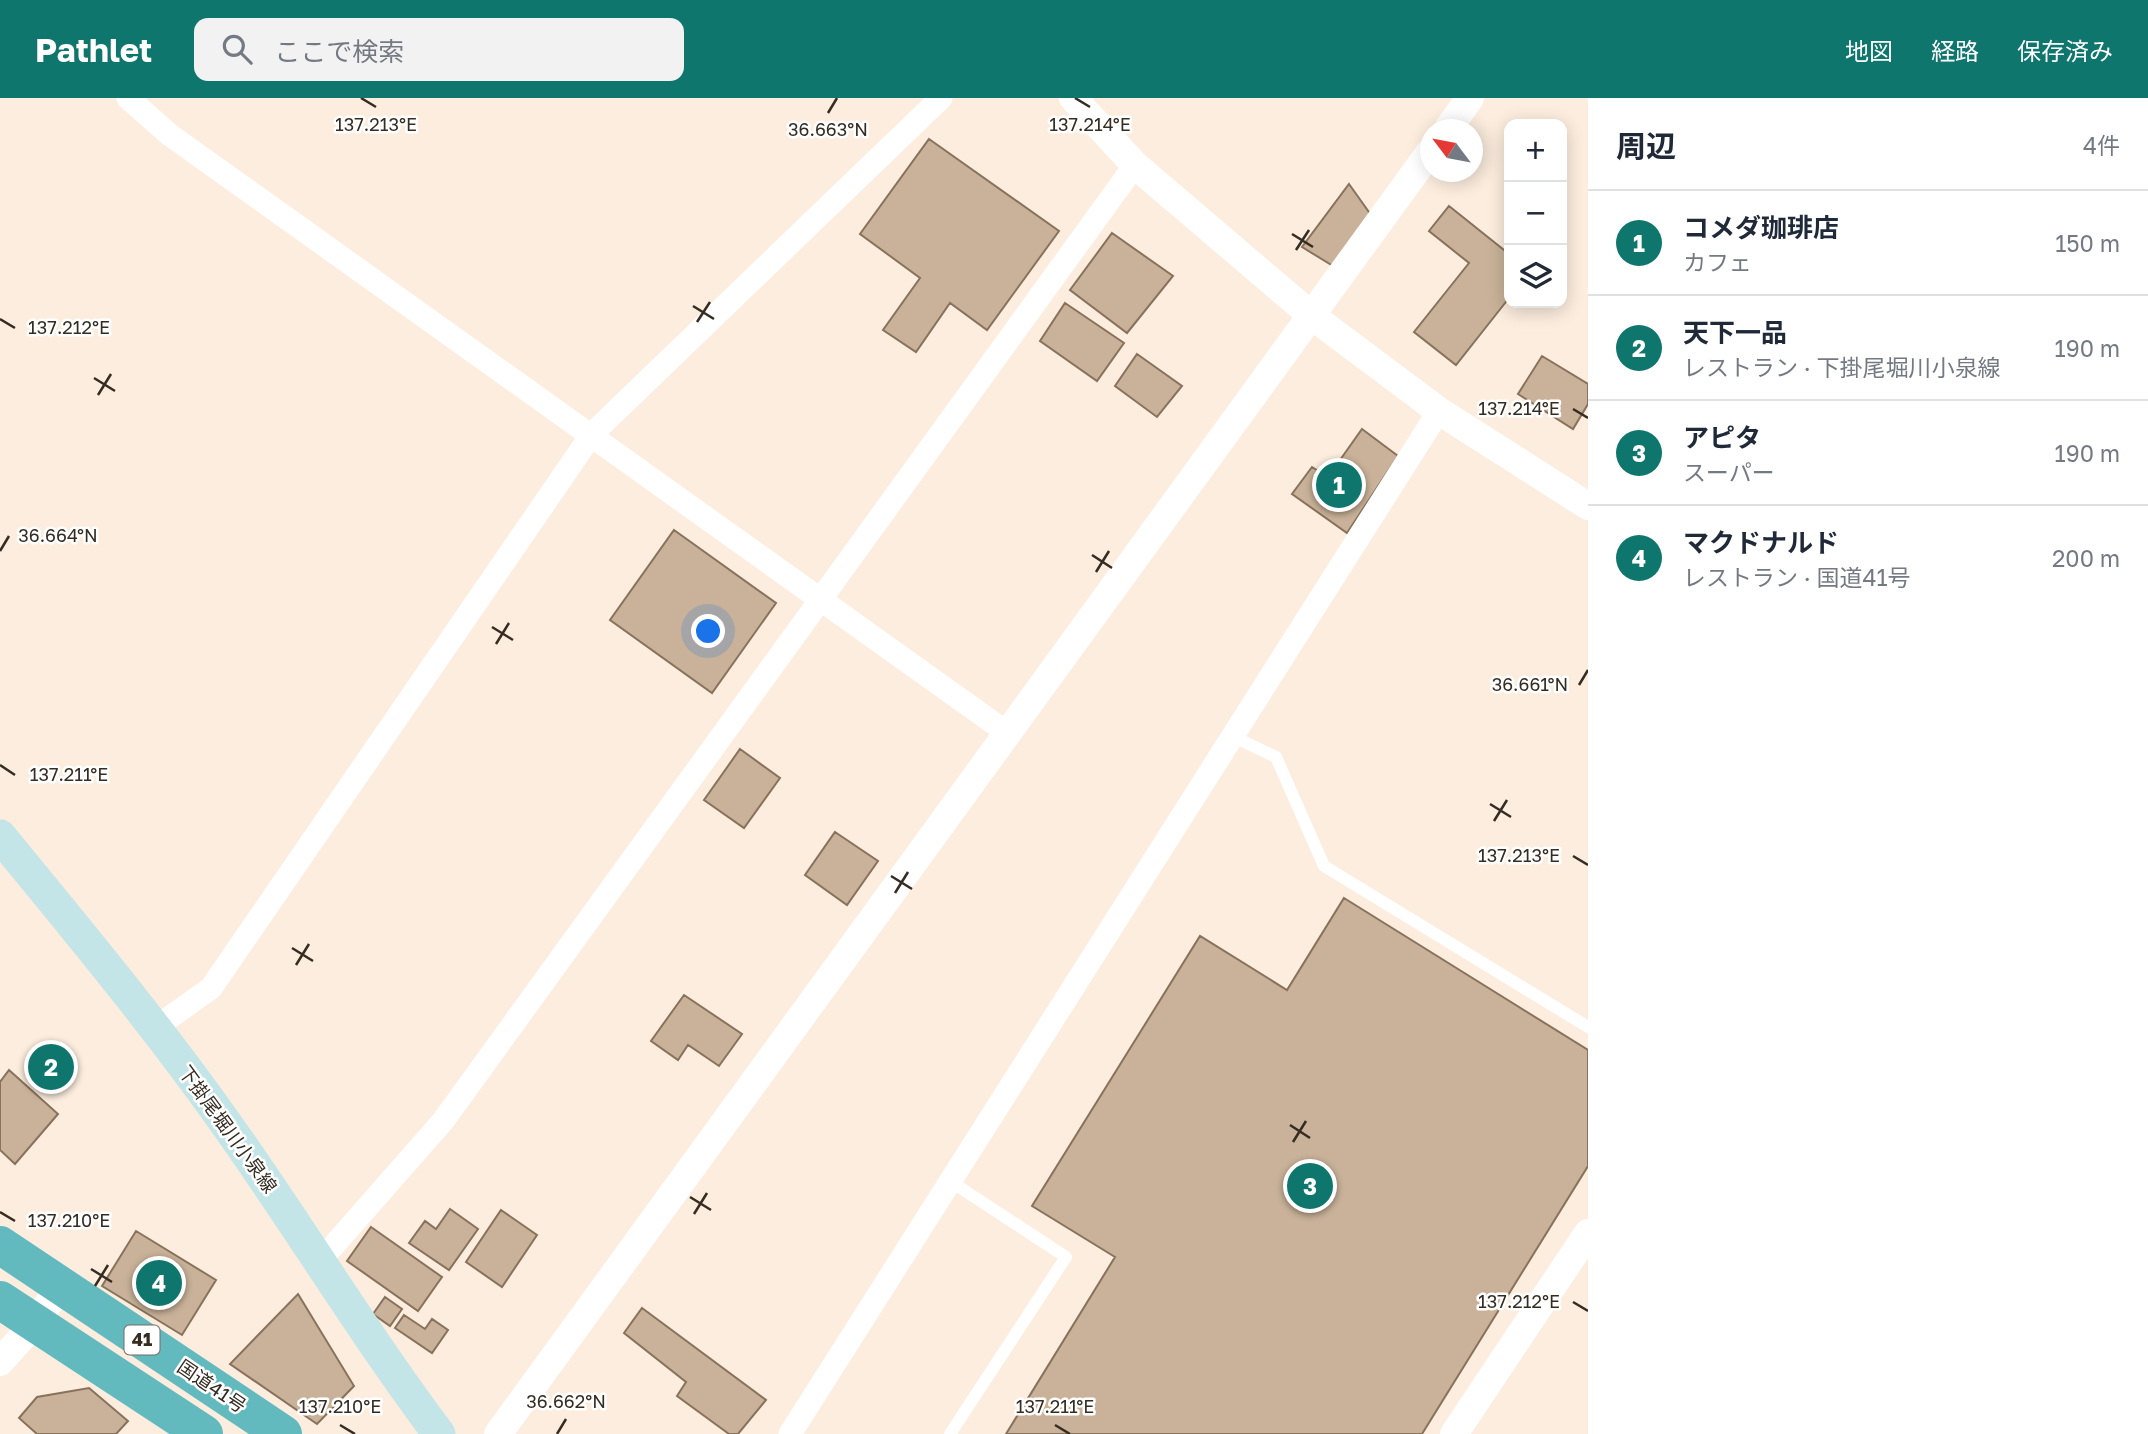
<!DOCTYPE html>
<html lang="ja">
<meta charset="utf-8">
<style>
:root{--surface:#fff;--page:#f2f2f3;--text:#1f2937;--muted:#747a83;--line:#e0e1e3;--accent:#0f766e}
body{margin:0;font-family:"Golos Text","Noto Sans JP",sans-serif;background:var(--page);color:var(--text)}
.controls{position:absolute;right:21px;top:21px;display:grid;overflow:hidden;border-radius:14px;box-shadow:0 4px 18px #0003}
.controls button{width:63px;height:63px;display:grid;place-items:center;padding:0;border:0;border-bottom:2px solid var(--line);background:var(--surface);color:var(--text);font:35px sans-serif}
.compass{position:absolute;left:1420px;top:21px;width:63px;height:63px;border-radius:50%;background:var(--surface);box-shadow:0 4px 18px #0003;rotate:302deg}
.you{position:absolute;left:709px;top:534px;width:24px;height:24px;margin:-18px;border:5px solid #fff;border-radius:50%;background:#1a73e8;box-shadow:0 0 0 10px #1a73e833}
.badge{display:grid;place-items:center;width:46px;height:46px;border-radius:50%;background:var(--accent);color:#fff;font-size:23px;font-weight:700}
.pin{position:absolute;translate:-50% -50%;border:4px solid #fff;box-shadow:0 2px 7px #0006}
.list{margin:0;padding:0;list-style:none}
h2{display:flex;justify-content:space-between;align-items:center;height:91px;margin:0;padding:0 28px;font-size:30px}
h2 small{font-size:23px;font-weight:400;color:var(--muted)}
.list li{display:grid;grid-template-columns:46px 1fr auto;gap:21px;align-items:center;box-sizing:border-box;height:105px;padding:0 28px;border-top:2px solid var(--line)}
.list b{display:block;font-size:26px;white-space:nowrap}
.list p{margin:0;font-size:23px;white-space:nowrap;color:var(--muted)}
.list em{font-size:23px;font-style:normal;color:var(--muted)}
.icon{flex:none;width:38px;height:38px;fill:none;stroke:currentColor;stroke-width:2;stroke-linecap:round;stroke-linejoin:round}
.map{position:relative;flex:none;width:1588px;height:1336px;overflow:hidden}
header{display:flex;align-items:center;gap:42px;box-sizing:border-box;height:98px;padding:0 35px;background:var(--accent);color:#fff}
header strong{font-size:33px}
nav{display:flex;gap:38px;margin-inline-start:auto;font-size:24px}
.search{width:490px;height:63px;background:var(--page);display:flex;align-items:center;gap:18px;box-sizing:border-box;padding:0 24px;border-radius:14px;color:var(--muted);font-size:26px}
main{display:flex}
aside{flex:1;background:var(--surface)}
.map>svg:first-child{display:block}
.building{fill:#c9b299;stroke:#88725b;stroke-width:2}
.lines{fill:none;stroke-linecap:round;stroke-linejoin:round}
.service{stroke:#fff;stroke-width:12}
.minor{stroke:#fff;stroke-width:23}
.tertiary{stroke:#fff;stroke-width:28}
.secondary{stroke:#c4e5e7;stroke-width:33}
.trunk{stroke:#62babf;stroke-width:38}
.ticks{fill:none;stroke:#352c22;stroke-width:2.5}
.labels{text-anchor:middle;stroke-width:5;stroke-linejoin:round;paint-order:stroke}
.shield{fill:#fff;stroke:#726b64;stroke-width:2}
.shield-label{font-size:18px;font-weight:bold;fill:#352c22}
.street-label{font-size:19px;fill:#352c22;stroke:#fff}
.ticks-label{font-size:18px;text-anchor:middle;fill:#352c22;stroke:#fff;stroke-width:5;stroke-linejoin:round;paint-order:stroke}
</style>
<header>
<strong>Pathlet</strong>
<div class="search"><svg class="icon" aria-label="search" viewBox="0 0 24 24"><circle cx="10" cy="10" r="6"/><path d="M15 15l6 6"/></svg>ここで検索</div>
<nav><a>地図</a><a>経路</a><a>保存済み</a></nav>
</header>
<main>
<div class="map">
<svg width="1588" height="1336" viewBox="0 0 1588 1336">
<rect width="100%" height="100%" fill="#fcedde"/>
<path class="building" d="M929,41L1059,133L987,232L950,205L916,254L883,232L920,180L860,136Z
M1349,86L1371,117L1333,168L1302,149Z
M1449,108L1509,156V200L1456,267L1414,234L1469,165L1429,133Z
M1112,135L1173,178L1127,235L1070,192Z
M1065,205L1124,245L1097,283L1040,243Z
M1137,256L1182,288L1157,319L1115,288Z
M1542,258L1588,286V306L1573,331L1518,296Z
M1362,331L1398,358L1347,435L1292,396L1312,369L1328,379Z
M674,432L776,505L712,595L610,522Z
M740,651L780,680L744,730L704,702Z
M835,734L878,763L847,807L805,777Z
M1344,800L1588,952V1068L1422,1336H1006L1115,1159L1032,1108L1200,838L1287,892Z
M684,897L742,936L719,968L688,947L678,962L651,943Z
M9,972L58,1016L15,1066L0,1052V984Z
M450,1111L478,1131L449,1172L409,1145L425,1123L436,1131Z
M501,1112L537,1137L502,1189L466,1164Z
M371,1129L442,1179L418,1213L347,1163Z
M136,1133L216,1182L182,1237L102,1188Z
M298,1196L354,1288L317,1326L230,1266Z
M385,1199L402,1211L390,1228L373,1216Z
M642,1210L766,1302L738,1336H729L677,1298L686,1284L624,1235Z
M404,1217L425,1231L432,1221L448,1232L432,1255L395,1230Z
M89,1290L128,1323L116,1336H37L19,1320L37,1299Z"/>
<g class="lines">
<path class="service" d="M1232,638L1276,659L1324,768L1588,929
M950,1336L1066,1159L950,1083"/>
<path class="minor" d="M128,0L170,37L1006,634
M155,930L211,890L592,336L941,0
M320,1163L443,1023L1135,67
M790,1336L1439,313"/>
<path class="tertiary" d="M1073,0L1135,67L1312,218L1439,313L1588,408
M1447,32L1470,0
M0,1264L35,1225L61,1188
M498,1336L1430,54
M1454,1336L1588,1135"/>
<path class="secondary" d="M0,738C83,839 167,940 241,1047C308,1143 369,1243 439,1336"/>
<path class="trunk" d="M0,1147L283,1336
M0,1202L204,1336"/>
</g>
<path class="ticks" d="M361,0L376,9M1075,0L1090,9M828,15L837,0M1292,136L1313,149M1296,152L1309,132M693,208L714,221M0,221L15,230M697,224L710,204M94,280L115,293M98,297L111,276M1573,311L1588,320M0,453L9,438M1092,457L1112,470M1096,474L1109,453M492,529L513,542M496,546L509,525M1579,587L1588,572M0,667L15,677M1490,706L1511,719M1494,723L1507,702M1573,758L1588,767M891,778L912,791M895,795L908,774M292,850L313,863M296,867L309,846M1290,1027L1310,1040M1293,1044L1306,1023M690,1099L711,1112M0,1114L15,1123M694,1116L707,1095M91,1171L112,1184M95,1188L108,1167M1573,1204L1588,1213M340,1327L355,1336M1055,1327L1070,1336M557,1336L566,1321"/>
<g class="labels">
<rect class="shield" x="124.5" y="1227.5" width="35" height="29" rx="5"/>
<g class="shield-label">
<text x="142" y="1248">41</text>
</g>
<g class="street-label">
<text transform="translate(228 1031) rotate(54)" y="7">下掛尾堀川小泉線</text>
<text transform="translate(212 1288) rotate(34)" y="7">国道41号</text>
</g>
</g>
<g class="ticks-label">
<text x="376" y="33">137.213°E</text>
<text x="1090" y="33">137.214°E</text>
<text x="828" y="38">36.663°N</text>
<text x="69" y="236">137.212°E</text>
<text x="1519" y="317">137.214°E</text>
<text x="58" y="444">36.664°N</text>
<text x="1530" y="593">36.661°N</text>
<text x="69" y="683">137.211°E</text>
<text x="1519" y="764">137.213°E</text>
<text x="69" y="1129">137.210°E</text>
<text x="1519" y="1210">137.212°E</text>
<text x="566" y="1310">36.662°N</text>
<text x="340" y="1315">137.210°E</text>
<text x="1055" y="1315">137.211°E</text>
</g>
</svg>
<div class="controls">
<button>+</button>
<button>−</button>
<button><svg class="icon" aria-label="layers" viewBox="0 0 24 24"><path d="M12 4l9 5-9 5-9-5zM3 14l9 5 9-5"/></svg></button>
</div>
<svg class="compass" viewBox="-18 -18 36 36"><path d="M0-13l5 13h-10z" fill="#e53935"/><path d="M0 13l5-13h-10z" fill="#747a83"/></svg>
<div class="you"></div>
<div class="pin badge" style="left:1339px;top:387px">1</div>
<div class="pin badge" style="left:51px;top:969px">2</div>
<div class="pin badge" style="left:1310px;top:1088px">3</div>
<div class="pin badge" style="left:159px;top:1185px">4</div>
</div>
<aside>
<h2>周辺<small>4件</small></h2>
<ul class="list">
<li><span class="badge">1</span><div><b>コメダ珈琲店</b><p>カフェ</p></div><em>150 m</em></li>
<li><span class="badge">2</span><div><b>天下一品</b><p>レストラン · 下掛尾堀川小泉線</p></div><em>190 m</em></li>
<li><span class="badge">3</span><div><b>アピタ</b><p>スーパー</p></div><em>190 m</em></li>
<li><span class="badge">4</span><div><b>マクドナルド</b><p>レストラン · 国道41号</p></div><em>200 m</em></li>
</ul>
</aside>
</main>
